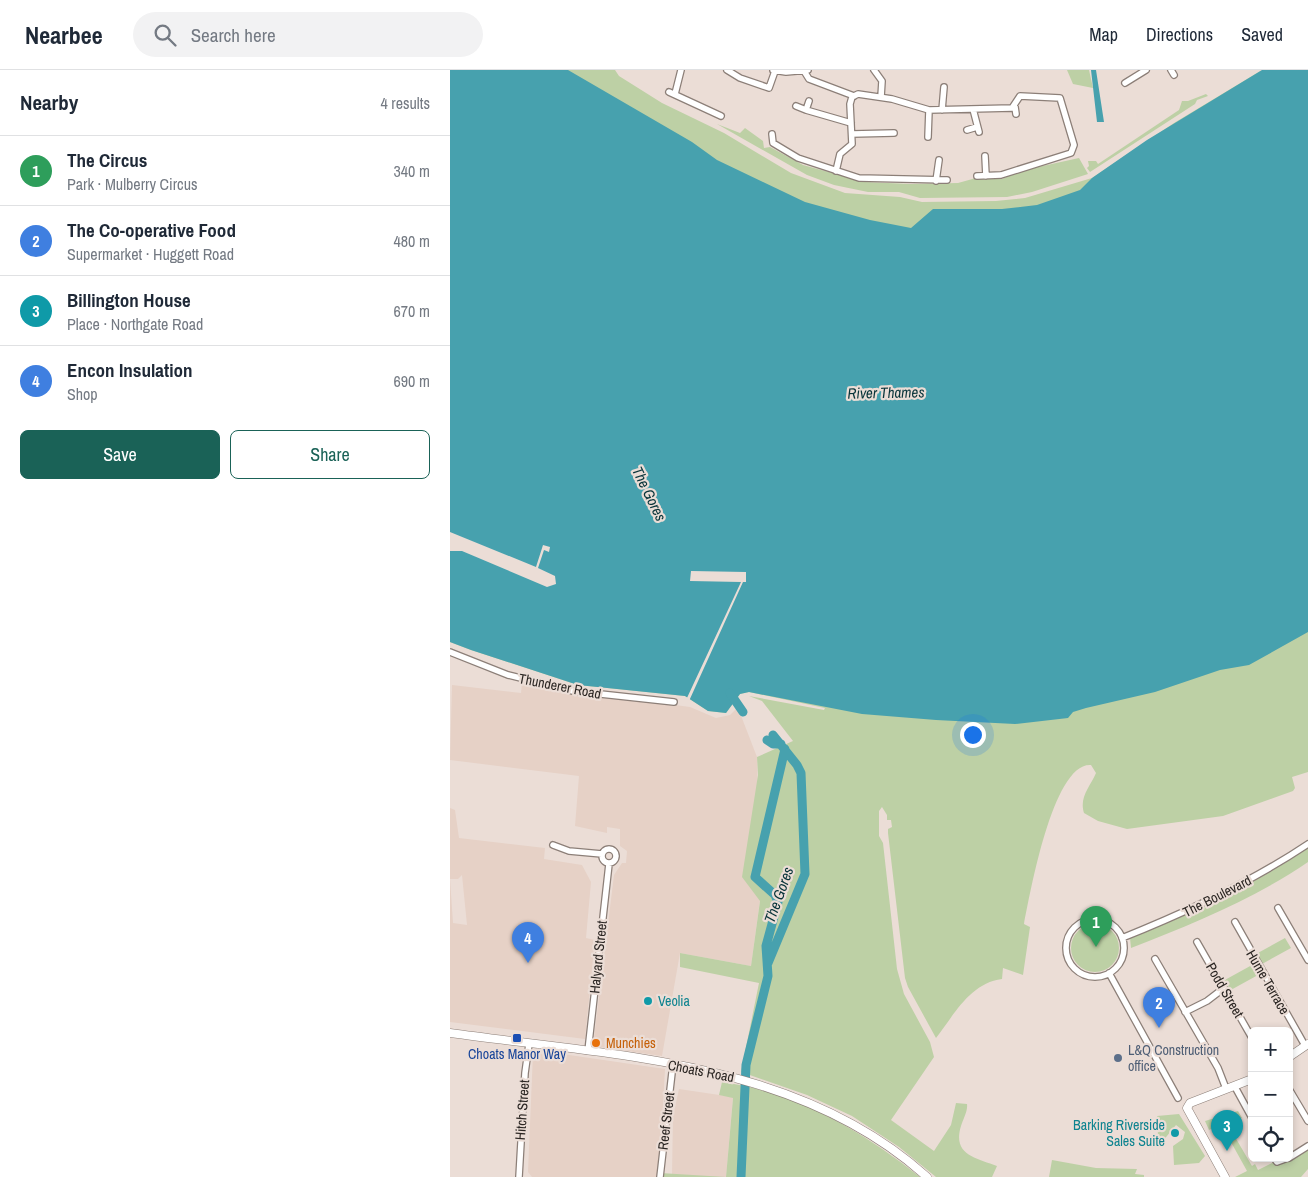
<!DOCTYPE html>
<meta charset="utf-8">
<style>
:root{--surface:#fff;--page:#f2f2f3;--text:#1f2937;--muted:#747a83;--line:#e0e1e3;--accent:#1a6257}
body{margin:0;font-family:"Archivo Narrow",sans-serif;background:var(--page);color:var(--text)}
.controls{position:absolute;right:15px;bottom:15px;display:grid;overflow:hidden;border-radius:8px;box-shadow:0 2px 8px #0003}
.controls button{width:45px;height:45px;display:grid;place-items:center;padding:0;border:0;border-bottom:1px solid var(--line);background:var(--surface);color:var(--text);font:25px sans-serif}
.you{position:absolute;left:522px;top:664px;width:18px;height:18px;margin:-12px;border:4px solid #fff;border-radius:50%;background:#1a73e8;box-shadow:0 0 0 8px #1a73e833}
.badge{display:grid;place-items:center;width:32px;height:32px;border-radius:50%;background:var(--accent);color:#fff;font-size:16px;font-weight:700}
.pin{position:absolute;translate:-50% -41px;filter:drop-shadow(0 1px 2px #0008)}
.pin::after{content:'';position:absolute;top:26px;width:18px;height:15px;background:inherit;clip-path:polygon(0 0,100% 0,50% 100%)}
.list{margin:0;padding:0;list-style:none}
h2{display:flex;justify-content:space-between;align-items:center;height:65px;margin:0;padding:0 20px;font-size:21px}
h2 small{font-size:16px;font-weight:400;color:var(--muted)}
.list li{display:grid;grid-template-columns:32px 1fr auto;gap:15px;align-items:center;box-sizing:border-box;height:70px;padding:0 20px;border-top:1px solid var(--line)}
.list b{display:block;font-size:19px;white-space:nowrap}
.list p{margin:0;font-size:16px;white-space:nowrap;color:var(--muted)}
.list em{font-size:16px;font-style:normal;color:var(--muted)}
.actions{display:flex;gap:10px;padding:15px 20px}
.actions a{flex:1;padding:11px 0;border:1px solid var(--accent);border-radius:8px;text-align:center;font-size:18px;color:var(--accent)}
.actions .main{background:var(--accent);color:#fff}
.icon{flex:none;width:28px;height:28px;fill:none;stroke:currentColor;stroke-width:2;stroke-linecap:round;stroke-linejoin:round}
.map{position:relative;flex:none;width:858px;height:1107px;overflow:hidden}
header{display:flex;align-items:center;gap:30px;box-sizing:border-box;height:70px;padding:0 25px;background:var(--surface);border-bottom:1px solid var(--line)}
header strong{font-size:24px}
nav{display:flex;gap:28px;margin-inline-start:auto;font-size:18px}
.search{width:350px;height:45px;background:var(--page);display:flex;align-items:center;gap:12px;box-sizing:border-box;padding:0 18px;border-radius:28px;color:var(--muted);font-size:19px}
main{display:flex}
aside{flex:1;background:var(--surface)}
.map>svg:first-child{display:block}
.built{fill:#e6d1c6;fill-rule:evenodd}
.green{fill:#bdd0a5}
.water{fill:#47a1ae}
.pier{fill:#ebddd6}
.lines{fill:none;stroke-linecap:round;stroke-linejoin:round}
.river{stroke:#47a1ae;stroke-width:9}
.street-casing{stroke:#8c7f78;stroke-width:8}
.secondary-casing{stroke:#8c7f78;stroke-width:9}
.street{stroke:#fff;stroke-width:5.5}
.secondary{stroke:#fff;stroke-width:8}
.culture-dot{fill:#0f9aa8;stroke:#ebddd6;stroke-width:2}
.transit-dot{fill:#1a4fb4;stroke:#ebddd6;stroke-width:2}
.food-dot{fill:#e8710a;stroke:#ebddd6;stroke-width:2}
.service-dot{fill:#5c6f8a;stroke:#ebddd6;stroke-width:2}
.labels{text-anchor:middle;stroke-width:4.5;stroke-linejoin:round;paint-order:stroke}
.street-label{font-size:14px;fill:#2b2623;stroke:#ebddd6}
.culture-label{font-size:14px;fill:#0d838f;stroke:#ebddd6;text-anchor:start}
.food-label{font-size:14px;fill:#c56008;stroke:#ebddd6;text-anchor:start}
.service-label{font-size:14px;fill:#4e5e75;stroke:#ebddd6;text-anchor:start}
.transit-label{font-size:14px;fill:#164399;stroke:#ebddd6}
.water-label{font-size:15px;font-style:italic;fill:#08343a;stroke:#ebddd6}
</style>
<header>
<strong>Nearbee</strong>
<div class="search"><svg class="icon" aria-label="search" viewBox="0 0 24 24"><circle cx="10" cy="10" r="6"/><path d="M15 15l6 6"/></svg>Search here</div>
<nav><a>Map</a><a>Directions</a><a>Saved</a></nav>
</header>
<main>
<aside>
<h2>Nearby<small>4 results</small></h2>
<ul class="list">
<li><span class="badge" style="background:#2e9e5b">1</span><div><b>The Circus</b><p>Park · Mulberry Circus</p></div><em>340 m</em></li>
<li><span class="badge" style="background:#3f7fe0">2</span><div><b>The Co-operative Food</b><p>Supermarket · Huggett Road</p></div><em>480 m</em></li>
<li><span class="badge" style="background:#0f9aa8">3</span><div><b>Billington House</b><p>Place · Northgate Road</p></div><em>670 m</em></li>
<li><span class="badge" style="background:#3f7fe0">4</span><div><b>Encon Insulation</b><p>Shop</p></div><em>690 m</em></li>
</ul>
<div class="actions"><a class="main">Save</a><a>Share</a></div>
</aside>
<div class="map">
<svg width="858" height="1107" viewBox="0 0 858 1107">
<rect width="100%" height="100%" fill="#ebddd6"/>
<path class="built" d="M83,607L123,621L240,637L266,648L280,645L286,639L290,643L307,687L310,830L301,896L230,883L212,986L143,976L164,805L172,793H176L177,781L170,776V759L157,757V763L125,756L129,706L0,690L2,615L71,623L72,612L80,614Z
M0,738L5,740L9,768L95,778L94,789L132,795L141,812L136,868L145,870L135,969L0,952ZM12,805L17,855L3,853L0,809H8Z
M92,981L215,999L209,1107H82L78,1102L83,983Z
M229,1019L283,1027L276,1107H219V1104H222L223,1046Z"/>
<path class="green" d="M0,0H165L169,6L212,33L274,63L341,103L395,123L450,127L472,132L546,131L575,128L642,108L724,53L812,0L663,116L452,172Z
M617,0H639L643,18L623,14Z
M756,24L758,26L747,30L745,34L640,102L637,98L639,96L638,91H646L648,94L729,40L732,31H738Z
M267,54L290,63L295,58L313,71L314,78L320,77L353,95L415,112L461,114L508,113L526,108L552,109L570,101L629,88L638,104L582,122L557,127L470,128L449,122H418L384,115L357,105Z
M858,419V702L842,707L845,718L843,721L773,746L677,759L648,751L634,743C629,727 640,717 646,703L641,695C603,692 580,824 574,854L580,857L573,905L553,898L552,909C520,913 504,945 486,968L458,917L455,908L438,763V759L442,757L441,750H437V745L432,737L429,741V766L433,773L447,899L454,924L480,972L484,987L441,1050L484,1081L501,1055L506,1033L517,1034C518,1041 513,1049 511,1056C502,1085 526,1088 547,1096L542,1107H486L449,1077L402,1046L357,1025L291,1002L309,913L230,897V883L301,896L310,831L292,807L308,705L307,687L343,671L312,631L299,626L374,640L375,638L299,622L290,624L276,643L258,641L235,626L128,615L21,580L0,572Z
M858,778V792C804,829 742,854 681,878L680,868C742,844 803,815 858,778Z
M621 878a24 24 0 1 1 48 0a24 24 0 1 1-48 0Z
M835,868L841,878L812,894L806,884Z
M802,895L808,905L779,921L773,911Z
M272,1012C346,1022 412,1061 470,1107H209L210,1103L276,1107L283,1028L269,1025Z
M788,1041L792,1048L784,1053L774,1054L778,1055L802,1096L805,1094L808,1100L824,1092L831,1094L858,1078V1099L851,1107H785L797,1101L771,1054L759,1060L755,1051Z
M729,1044L755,1086L749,1093L724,1095L723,1076L733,1069L735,1062L726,1055L712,1072L708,1067L707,1046Z
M602,1090L646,1098L687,1099L685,1104L694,1105V1107H599Z"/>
<path class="water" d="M0,0H118L242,72L267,90L355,132L420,150L461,158L483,139H552L587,135L630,120L642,108L697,70L812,0H858V562L799,595L770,600L705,622L636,638L623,642L618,648L565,654L486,650L412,644L299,622L290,624L276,643L258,641L235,626L128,615L21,580L0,572Z
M641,0H646L654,52H647Z"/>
<path class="pier" d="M0,462L86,497L93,475L100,477L99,482L94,480L88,498L105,506L106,514L97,517L12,481H0Z
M241,501L296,502V512H293L239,631L236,630L291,512L240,511Z"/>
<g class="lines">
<path class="river" d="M280,623L293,642
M317,670L323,674H331
M318,893L355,804L351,703L347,695L323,665
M291,1107L296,995L318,906L316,876L328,832L325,825L305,807L335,679"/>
<g class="street-casing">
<path id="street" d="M277,0L290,8L319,18L325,1
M323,0L336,2L358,0
M424,0L432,11L431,27
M721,0L724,5
M354,1L359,9L404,26
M675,13L696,0
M219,22L271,46
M225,24L231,0
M359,31L356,40L401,53
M346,36L356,40
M565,37L566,44
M523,39L529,62
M492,40L494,17
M517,60L527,57
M322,64L323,73L348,88L409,108L497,110
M402,64L444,63
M478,67L479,40
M535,86L536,106
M386,101L390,84L402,74L400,34L402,27L408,24L442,29L479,40L562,38L570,26L610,28L624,75L621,83L551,105L527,106
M486,111L489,90
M0,582L58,605L123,621L224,632
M103,775L119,781L152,784
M152 786a7 7 0 1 1 14 0a7 7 0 1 1-14 0Z
M828,838L858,890
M616 878a29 29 0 1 1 58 0a29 29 0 1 1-58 0Z
M785,852L853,972
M672,868C737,842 800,813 858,774
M747,872L802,968
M705,889L768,998L775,1016
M659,903L728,1028
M735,942L757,931L774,918
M138,981L159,794
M785,1017L802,1048
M839,1019L858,1051
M824,1088L827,1092L838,1088
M839,1088L858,1076
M69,1107L75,1003L79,974
M210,1107L223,994"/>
</g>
<g class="secondary-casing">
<path id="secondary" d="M0,963C164,986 348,990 477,1107
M839,987L858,974
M775,1107L737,1038L740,1033L802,1009"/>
</g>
<use href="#street" class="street"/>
<use href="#secondary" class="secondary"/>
</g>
<g class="culture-dot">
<circle cx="198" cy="931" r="5"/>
<circle cx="725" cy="1063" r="5"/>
</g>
<rect class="transit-dot" x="62" y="963" width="10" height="10" rx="2.5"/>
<circle class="food-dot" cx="146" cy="973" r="5"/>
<circle class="service-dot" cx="668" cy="988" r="5"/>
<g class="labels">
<g class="street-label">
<text transform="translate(110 616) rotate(11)" y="5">Thunderer Road</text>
<text transform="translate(767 826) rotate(-27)" y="5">The Boulevard</text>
<text transform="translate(148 887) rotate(-84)" y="5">Halyard Street</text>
<text transform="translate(818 912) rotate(60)" y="5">Hume Terrace</text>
<text transform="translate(775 920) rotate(60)" y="5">Podd Street</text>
<text transform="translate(251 1001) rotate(11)" y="5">Choats Road</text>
<text transform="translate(72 1040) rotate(-86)" y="5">Hitch Street</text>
<text transform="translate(216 1051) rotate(-83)" y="5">Reef Street</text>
</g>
<g class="culture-label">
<text x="208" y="936">Veolia</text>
<text x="715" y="1060" text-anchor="end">Barking Riverside<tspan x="715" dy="16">Sales Suite</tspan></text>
</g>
<g class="food-label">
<text x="156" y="978">Munchies</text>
</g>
<g class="service-label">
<text x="678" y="985">L&amp;Q Construction<tspan x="678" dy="16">office</tspan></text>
</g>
<g class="transit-label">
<text x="67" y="989">Choats Manor Way</text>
</g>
<g class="water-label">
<text transform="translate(436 323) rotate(-1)" y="5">River Thames</text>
<text transform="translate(199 424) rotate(64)" y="5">The Gores</text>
<text transform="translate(329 825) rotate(-70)" y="5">The Gores</text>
</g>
</g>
</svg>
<div class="controls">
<button>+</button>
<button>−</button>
<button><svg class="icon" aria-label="locate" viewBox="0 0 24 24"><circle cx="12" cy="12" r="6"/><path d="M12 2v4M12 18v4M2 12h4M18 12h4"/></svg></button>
</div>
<div class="you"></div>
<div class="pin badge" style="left:646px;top:877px;background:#2e9e5b">1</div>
<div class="pin badge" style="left:709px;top:958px;background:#3f7fe0">2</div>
<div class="pin badge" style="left:777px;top:1081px;background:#0f9aa8">3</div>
<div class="pin badge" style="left:78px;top:893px;background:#3f7fe0">4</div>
</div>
</main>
